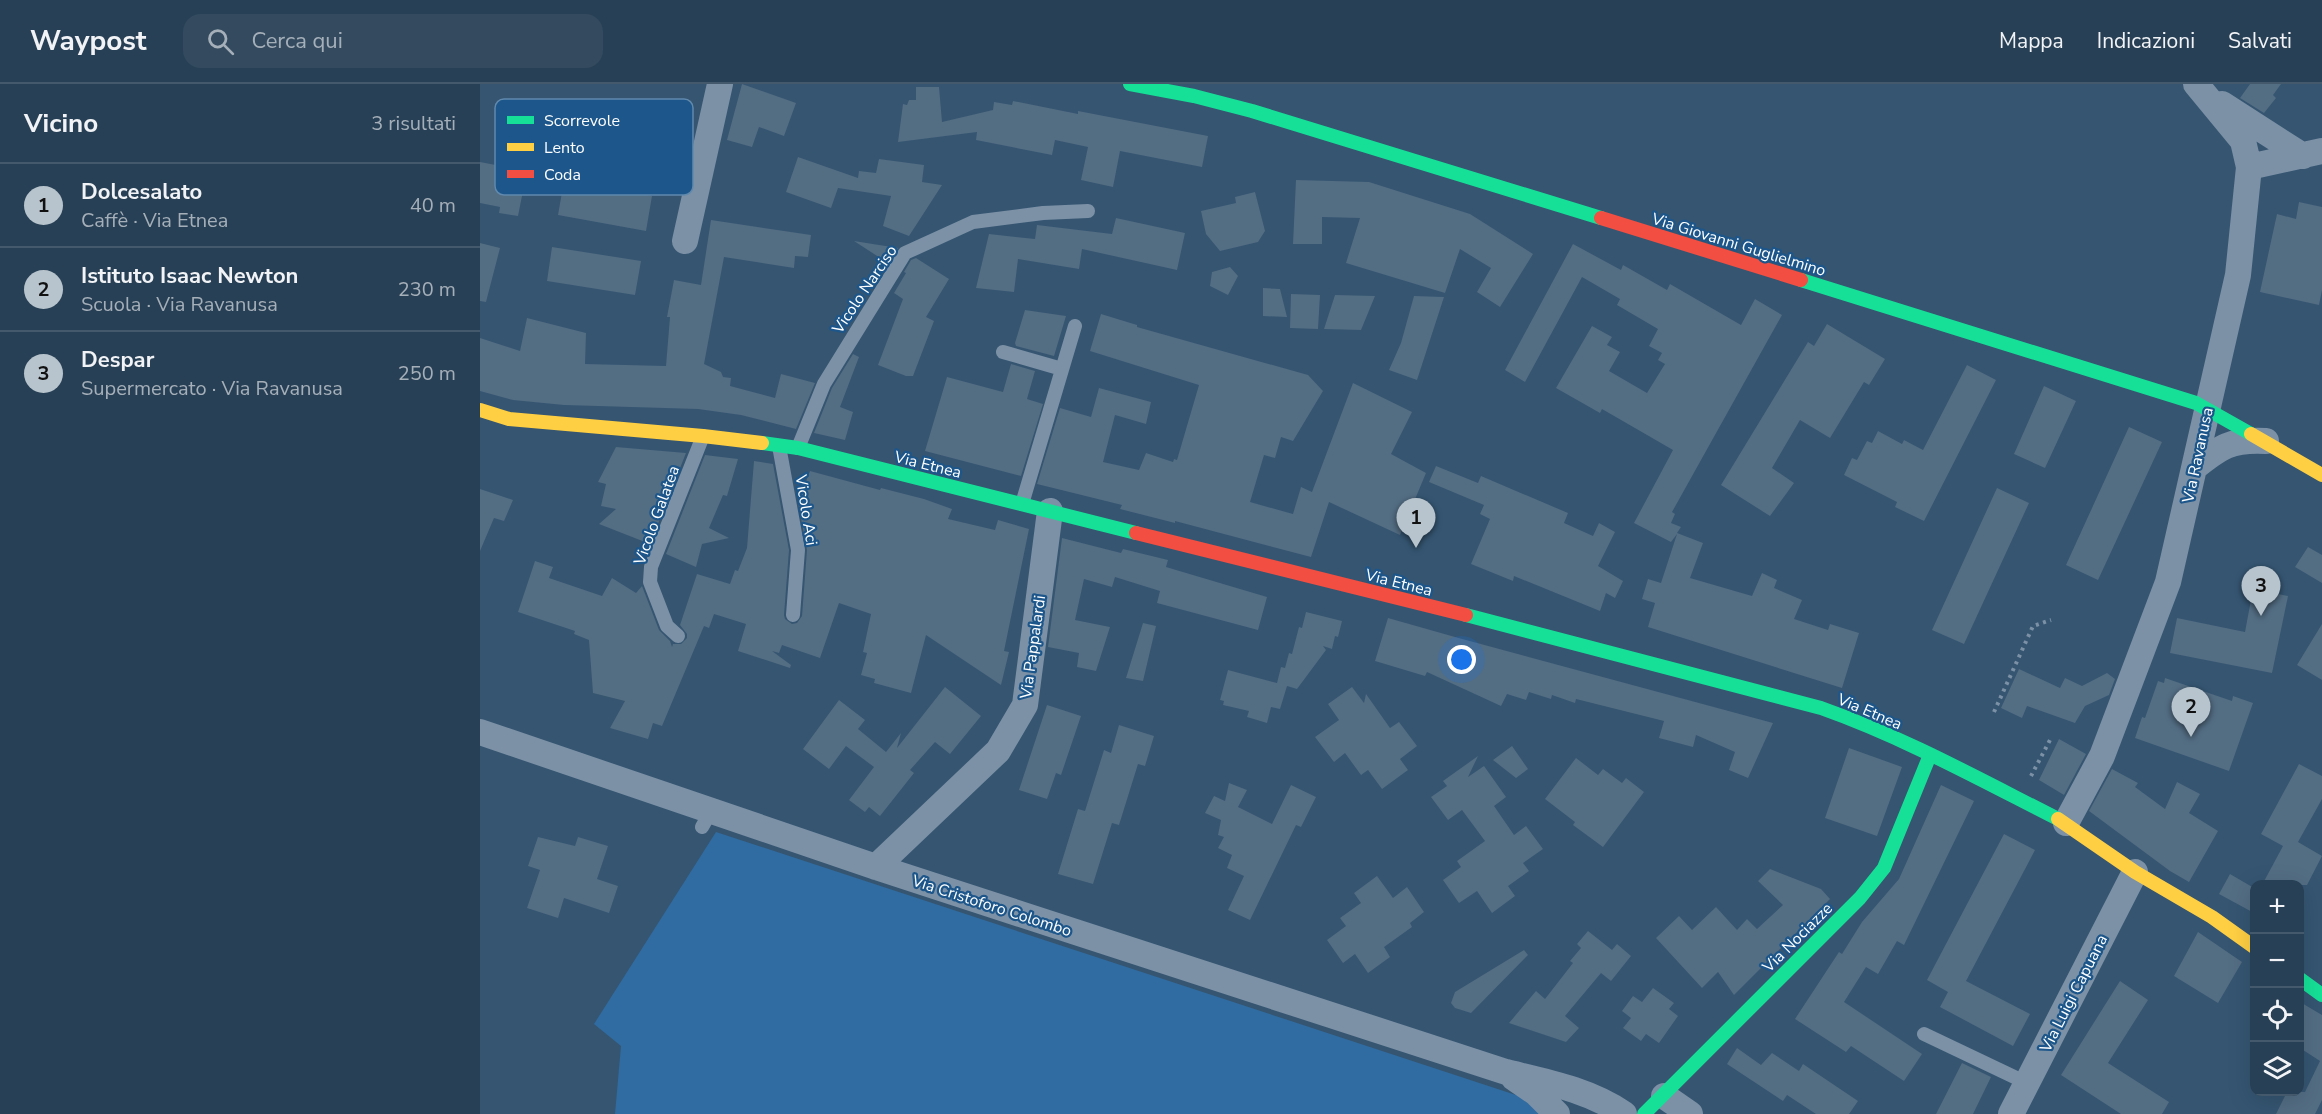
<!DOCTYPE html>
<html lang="it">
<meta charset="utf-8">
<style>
:root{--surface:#284055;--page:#344b5f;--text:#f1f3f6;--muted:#a5afb9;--line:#44596c;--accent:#b8c4cd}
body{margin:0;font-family:"Nunito Sans",sans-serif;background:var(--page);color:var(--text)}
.controls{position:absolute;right:18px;bottom:18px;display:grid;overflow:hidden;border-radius:12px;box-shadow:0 6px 24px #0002}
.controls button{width:54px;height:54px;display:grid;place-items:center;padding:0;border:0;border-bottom:2px solid var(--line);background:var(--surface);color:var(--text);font:30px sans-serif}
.you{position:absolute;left:982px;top:576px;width:21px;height:21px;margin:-15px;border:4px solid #fff;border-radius:50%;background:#1a73e8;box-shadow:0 0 0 9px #1a73e833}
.badge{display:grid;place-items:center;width:39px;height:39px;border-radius:50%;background:var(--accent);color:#111;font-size:20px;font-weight:700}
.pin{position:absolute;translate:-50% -50px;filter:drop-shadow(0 2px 3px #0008)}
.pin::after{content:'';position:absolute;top:32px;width:21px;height:18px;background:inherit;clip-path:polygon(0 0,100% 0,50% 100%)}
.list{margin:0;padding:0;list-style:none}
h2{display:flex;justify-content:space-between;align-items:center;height:78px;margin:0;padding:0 24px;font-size:26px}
h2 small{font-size:20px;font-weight:400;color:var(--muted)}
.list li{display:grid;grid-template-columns:39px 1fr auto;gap:18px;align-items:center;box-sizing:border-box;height:84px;padding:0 24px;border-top:2px solid var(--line)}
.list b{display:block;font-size:22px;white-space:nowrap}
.list p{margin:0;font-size:20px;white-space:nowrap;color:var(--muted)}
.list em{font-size:20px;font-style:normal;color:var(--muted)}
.icon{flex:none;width:33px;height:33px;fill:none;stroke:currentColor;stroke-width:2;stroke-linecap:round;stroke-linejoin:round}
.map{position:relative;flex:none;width:1842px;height:1030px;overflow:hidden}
header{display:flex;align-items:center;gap:36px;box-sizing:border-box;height:84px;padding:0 30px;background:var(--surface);border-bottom:2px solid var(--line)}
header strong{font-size:28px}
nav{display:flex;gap:33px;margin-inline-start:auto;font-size:21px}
.search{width:420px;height:54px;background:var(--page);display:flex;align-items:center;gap:15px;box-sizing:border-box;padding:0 21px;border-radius:18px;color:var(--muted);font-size:22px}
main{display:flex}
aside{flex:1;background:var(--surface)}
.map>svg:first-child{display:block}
.green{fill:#306ca1}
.building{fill:#536d83}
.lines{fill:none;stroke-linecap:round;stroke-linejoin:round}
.path{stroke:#7c91a6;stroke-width:4;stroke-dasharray:3 4.5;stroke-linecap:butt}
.lane{stroke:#7c91a6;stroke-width:14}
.street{stroke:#7c91a6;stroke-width:26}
.fast{stroke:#16e098;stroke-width:14}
.slow{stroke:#ffcf43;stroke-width:14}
.jam{stroke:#f24e42;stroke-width:14}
.labels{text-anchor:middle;stroke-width:4.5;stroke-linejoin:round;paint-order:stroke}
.street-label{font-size:16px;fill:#fff;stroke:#1c568a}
.key{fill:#1c568a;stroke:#6089ad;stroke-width:1.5}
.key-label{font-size:16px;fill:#fff}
</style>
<header>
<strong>Waypost</strong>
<div class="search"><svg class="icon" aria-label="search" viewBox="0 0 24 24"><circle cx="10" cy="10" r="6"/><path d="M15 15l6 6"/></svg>Cerca qui</div>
<nav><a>Mappa</a><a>Indicazioni</a><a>Salvati</a></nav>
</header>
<main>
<aside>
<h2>Vicino<small>3 risultati</small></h2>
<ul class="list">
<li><span class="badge">1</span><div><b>Dolcesalato</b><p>Caffè · Via Etnea</p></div><em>40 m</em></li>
<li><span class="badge">2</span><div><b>Istituto Isaac Newton</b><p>Scuola · Via Ravanusa</p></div><em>230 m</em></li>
<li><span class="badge">3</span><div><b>Despar</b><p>Supermercato · Via Ravanusa</p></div><em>250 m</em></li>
</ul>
</aside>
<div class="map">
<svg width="1842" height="1030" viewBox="0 0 1842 1030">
<rect width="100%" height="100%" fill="#355571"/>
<path class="green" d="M236,748L1045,1014L1064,1030H135L141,962L114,940Z"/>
<path class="building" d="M262,0L316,19L304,52L279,43L272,63L247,56Z
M1770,0H1801L1793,11L1796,14L1784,29L1760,14Z
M436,3H459L462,38L513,26L514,18L532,21L533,17L598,30V27L728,52L722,83L640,67L633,103L601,96L608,63L575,56L572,71L496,56L497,48L418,58L423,20L427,21L429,16H436Z
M318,73L378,94L379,87L396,89L399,75L444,81L442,98L462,101L429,152L403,142L411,112L358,104L351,124L306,108Z
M0,78L47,87L38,132L19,129L20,123L0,119Z
M816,96L889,98L990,130L1053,170L1020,223L997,208L1011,184L980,165L965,209L866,179L880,134L842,133V160H813Z
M84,97L172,112L166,147L78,131Z
M775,108L785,147L778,158L740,167L726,150L721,127L756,119L755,113Z
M1819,118L1842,123V206L1839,221L1780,208L1797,130L1816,135Z
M636,134L705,149L697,186L602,165L599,185L538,175L534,208L496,204L509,150L555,155L557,141L632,150Z
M231,136L331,151L328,173L315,172L314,184L244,173L224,280L241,288L243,293L251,294L250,302L295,314L301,290L335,299L316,345L261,331L218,325L84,321L33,316L0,307V254L40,267L47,234L106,249L105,280L186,282L190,233H187L194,196L221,201Z
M374,157L418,164L408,179Z
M0,159L20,164L6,218L0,217Z
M1093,160L1141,186L1143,181L1187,206L1190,200L1261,241L1275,215L1302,231L1192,428L1195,430L1191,439L1201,443L1197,449L1223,459L1210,494L1272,512L1282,489L1297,496L1294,504L1322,516L1314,535L1348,546L1350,540L1379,549L1362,604L1168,543L1175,519L1162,515L1168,495L1181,499L1197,450L1191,458L1154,439L1193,366L1122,325L1120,329L1076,304L1112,242L1132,253L1127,261L1140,268L1129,287L1167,309L1185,280L1178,276L1182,269L1169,262L1178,245L1137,221L1140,215L1102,193L1045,298L1025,286Z
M72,163L161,177L155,211L67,197Z
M436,174L469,195L446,233L454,237L433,292H426L398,281L423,215L414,209L426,189L424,188L431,176Z
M750,183L758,192L748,211L730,202L732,188Z
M783,204L800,205L807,233L783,232Z
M811,210L840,211L838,245L810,244Z
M855,211L895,212L881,246L844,245Z
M934,212L964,213L937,296L909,286L921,259Z
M545,226L586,232L574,272L536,262L535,259Z
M621,230L657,241V243L828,291L843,307L813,357L801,353L795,374L784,371L770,418L813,430L821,403L832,408L873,299L932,328L911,370L946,389L920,451L849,418L831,473L695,437V439L640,425L642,421L557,400L580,324L611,333L619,304L671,318L666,340L635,331L623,378L659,386L666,369L693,378L694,375L697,376L719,301L610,267Z
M1347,240L1405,275L1389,301L1384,298L1350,354L1320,336L1292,384L1314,399L1290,432L1241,401L1328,258L1334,262Z
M373,270L379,273L360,323L373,328L365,356L334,349L352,304Z
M531,280L555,287L547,315L563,320L541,392L445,367L467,293L523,308Z
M1487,281L1516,296L1444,437L1415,423L1417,418L1364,391L1372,374L1377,376L1387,357L1392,359L1398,347L1422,360L1424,356L1443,366Z
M1564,302L1596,317L1565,384L1534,370Z
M1649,343L1682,358L1618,496L1586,481Z
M136,363L206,369L170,460L119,440L136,425L121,422L126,400L118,398Z
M225,371L258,375L247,412L243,411L229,444L249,454L222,460L216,483L186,470Z
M274,377L293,380L309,466L304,531L305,535L312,540L317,539L322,532L327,466L318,418L330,387L400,406L401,404L444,415L472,425L468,435L515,446L518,436L549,445L524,567L529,568L521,601L446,551L431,609L394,599L395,595L381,591L387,569L383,568L391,530L359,519L340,574L302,561L299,569L292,567L311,581L310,584L258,567L266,540L234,530L229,544L224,542L182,642L173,639L168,655L130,644L145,617L113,609L109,556L94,550L95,547L38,528L55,477L73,483L69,494L122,512L132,494L156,509L162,502L179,546L190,557L192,563L193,560H201L207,554V550L200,541L217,490L250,500L255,486L258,487L267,464Z
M956,382L998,399L1001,392L1088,429L1084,439L1113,452L1119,439L1135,448L1118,482L1143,497L1135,514L1126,509L1120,527L1034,492L1033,497L991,480L1010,435L1000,430L1004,421L949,398Z
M1517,404L1549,419L1484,560L1452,546Z
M0,405L33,416L24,437L14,434L0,467Z
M582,454L641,469L643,465L688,476L686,483L787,513L778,546L677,519L680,507L635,493L632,503L604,495L595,536L630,543L616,587L597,583L599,569L568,563Z
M1828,463L1842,471V499L1815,483Z
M1773,505L1808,512L1792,589L1690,569L1697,534L1765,548Z
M826,528L862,537L858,553L855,552L852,565L843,562L846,566L817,605L807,602L800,625L791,623L787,639L767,633L769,627L743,621L744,617L740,616L748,586L797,599L801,583L805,584L809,569L812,570L819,543L822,544Z
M908,534L975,553L1293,639L1268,694L1249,686L1255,668L1216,651L1213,663L1179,654L1184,637L1096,615L1095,619L1072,611L1071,615L1049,608L1046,616L1027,610L1021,622L947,588L945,592L895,577Z
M663,539L676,542L663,597L646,594Z
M1842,540V596L1817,581Z
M1539,585L1580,604L1585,594L1602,602L1627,589L1635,595L1629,611L1605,622L1595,639L1547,622L1542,634L1521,624Z
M1685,594L1752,617L1753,612L1773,619L1749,687L1655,654L1662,633L1665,634L1678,597L1684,599Z
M465,603L501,632L470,670L455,658L430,686L434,689L400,732L389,723L385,728L369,716L394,683L366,662L349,685L323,665L359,616L385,636L378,645L406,668L421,649L417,664Z
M872,603L884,619L886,610L910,644L919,638L937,662L920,675L928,686L902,705L888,686L881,691L865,669L854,678L835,653L859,636L848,620Z
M567,621L601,632L581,691L576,689L567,715L539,706Z
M639,641L674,652L665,682L658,680L639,741L632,739L613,800L578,790L598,725L605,727L624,666L631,669Z
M1579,655L1606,670L1584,711L1559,696Z
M1032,662L1048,685L1036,694L1013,676Z
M1369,664L1422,683L1397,752L1345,734Z
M998,672L988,693L1004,682L1026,713L1014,722L1034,751L1046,742L1063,765L1043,779L1049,787L1028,802L1035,812L1012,829L997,807L979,819L963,796L981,783L977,777L1005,757L982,726L968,736L951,713L967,702L963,697Z
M1096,674L1118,691L1123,685L1142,699L1146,694L1164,708L1123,763L1093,741L1095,738L1065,715Z
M1819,680L1842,692V715L1818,758L1842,772L1827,801H1782L1803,762L1781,750Z
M1632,685L1658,699L1655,703L1685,725L1697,698L1720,710L1709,729L1738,747L1709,798L1690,787L1609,727Z
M749,699L767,706L758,723L792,740L811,701L836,713L821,743L816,741L770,836L748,826L764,792L747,784L752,771L738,764L744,753L738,751L741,736L725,729L734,712L745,717Z
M1461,701L1494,717L1424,861L1417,857L1398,890L1386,883L1364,918L1442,970L1424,997L1371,962L1366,968L1315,935L1359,868L1362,870L1382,838L1419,795Z
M1524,750L1555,766L1486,897L1550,930L1533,962L1460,923L1468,908L1447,896Z
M58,753L95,762L98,753L128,762L117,795L138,802L129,829L84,814L78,834L47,824L60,786L48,782Z
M1290,785L1341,805L1350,815L1254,911L1238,888L1222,904L1176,854L1199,832L1212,846L1236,823L1257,846L1267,835L1277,845L1303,821L1278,797Z
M1750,790L1774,804V829L1739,810Z
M897,792L913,814L927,803L944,828L930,839L932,843L904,863L910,873L888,889L875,870L863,879L847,856L866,842L860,834L881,819L874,809Z
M1108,847L1132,866L1137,860L1151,872L1131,897L1121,889L1085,932L1099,944L1086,958L1029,939L1056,907L1065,915L1093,879L1090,877L1101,864L1097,860Z
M1718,848L1762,878L1738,919L1694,892Z
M1044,866L1048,871L991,929L975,924L971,919L975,908Z
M1640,897L1668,916L1628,979L1689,1018L1682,1030H1641L1581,991Z
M1173,904L1194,919L1189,925L1198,932L1179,959L1166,950L1161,957L1143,944L1151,934L1142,927L1153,912L1162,918Z
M1820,918L1842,931V1016L1835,1030H1796L1807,1008H1825L1840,977L1820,964Z
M1257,964L1281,981L1292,969L1319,987L1323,980L1378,1017L1369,1030H1336L1307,1011L1303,1017L1247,980Z
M1482,979L1511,993L1493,1030H1456Z"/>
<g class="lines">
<path class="path" d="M1514,628L1553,542L1571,536
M1551,692L1570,656"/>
<path class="lane" d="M523,268L582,285
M299,362L318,466L313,531
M318,364L344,300L425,169L493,138L563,129L608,127
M542,420L595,242
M198,552L187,542L170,498L171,483L223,352
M222,743L231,727
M1444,950L1547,999"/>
<path class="street" d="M1742,20L1823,72
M1769,83L1842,67
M205,157L240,0
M1714,384C1740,363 1751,355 1786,357
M0,648L396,783L1026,988C1067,998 1109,1006 1144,1030
M1586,739L1622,672L1688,498L1758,191L1769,83L1763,57L1716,0
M396,783L518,667L545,621L570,427
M1034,994L1056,1009L1077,1030
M1184,1012L1210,1030
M1531,1030L1655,788"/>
<path class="fast" d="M650,0L714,12L772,27L1121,134
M1321,196L1716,319L1771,350
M282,359L318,364L656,449
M986,531L1341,624C1423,653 1501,696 1578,735
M1820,895L1842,911
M1164,1030L1380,814L1404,784L1450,671"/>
<path class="slow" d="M0,326L29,335L223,352L282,359
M1771,350L1842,391
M1578,735L1655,788L1732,833L1774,863"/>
<path class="jam" d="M1121,134L1321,196
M656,449L986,531"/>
</g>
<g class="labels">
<g class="street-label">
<text transform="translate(1259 160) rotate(17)" y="6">Via Giovanni Guglielmino</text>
<text transform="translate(384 205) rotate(-56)" y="6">Vicolo Narciso</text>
<text transform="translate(1717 371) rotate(-78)" y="6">Via Ravanusa</text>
<text transform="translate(448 380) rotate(14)" y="6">Via Etnea</text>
<text transform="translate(327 426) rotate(81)" y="6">Vicolo Aci</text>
<text transform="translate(176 431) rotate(-70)" y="6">Vicolo Galatea</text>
<text transform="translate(919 498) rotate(14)" y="6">Via Etnea</text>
<text transform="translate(552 563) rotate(-82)" y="6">Via Pappalardi</text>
<text transform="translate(1390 627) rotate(23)" y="6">Via Etnea</text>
<text transform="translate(512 821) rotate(18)" y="6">Via Cristoforo Colombo</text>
<text transform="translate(1317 853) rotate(-45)" y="6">Via Nociazze</text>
<text transform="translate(1593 909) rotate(-63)" y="6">Via Luigi Capuana</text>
</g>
</g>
<rect x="15" y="15" width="198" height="96" rx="9" class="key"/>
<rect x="27" y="32" width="27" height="8" fill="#16e098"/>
<rect x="27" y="59" width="27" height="8" fill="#ffcf43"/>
<rect x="27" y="86" width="27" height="8" fill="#f24e42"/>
<g class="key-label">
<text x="64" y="42">Scorrevole</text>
<text x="64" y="69">Lento</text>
<text x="64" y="96">Coda</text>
</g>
</svg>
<div class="controls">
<button>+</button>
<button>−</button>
<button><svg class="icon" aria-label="locate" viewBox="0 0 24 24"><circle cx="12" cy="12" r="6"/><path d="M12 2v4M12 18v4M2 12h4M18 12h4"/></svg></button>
<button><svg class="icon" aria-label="layers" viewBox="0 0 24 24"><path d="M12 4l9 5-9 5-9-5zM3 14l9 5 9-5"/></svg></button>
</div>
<div class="you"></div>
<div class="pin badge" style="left:936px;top:464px">1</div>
<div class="pin badge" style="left:1711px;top:653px">2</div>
<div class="pin badge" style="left:1781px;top:532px">3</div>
</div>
</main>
